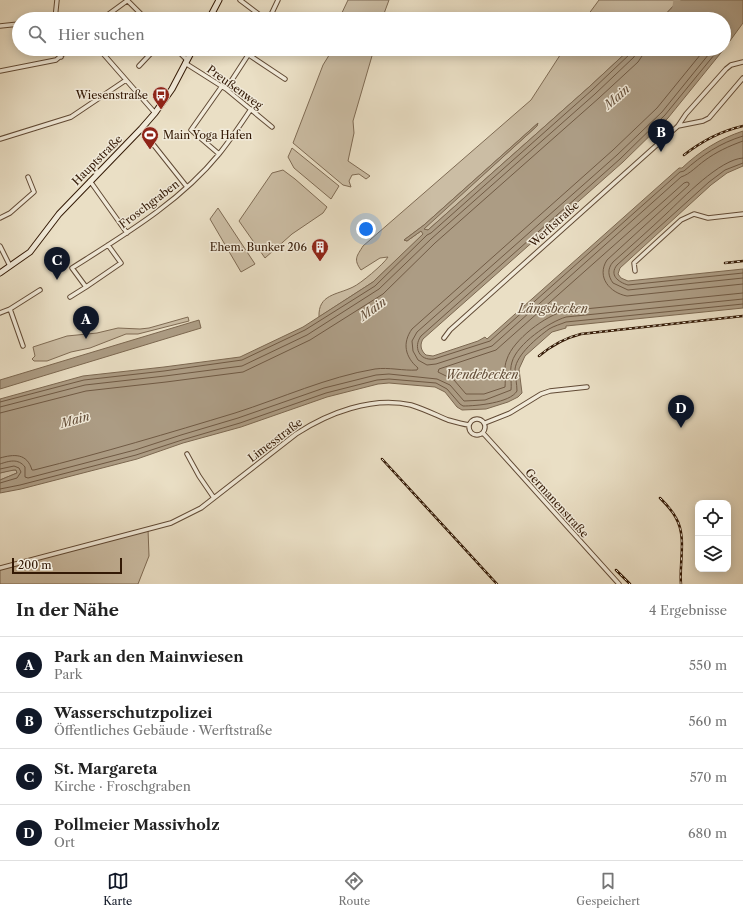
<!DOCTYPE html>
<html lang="de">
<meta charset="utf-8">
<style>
:root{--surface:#fff;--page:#f6f6f6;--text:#222;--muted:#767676;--line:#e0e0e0;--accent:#111827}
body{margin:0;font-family:"Libre Caslon Text",serif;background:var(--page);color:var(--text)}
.controls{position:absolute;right:12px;bottom:12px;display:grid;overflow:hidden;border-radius:8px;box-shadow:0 2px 10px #0003}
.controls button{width:36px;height:36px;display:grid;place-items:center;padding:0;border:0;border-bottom:1px solid var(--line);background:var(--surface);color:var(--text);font:20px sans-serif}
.scale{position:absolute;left:12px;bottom:10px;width:110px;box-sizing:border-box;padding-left:4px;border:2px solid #331905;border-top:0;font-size:11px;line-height:14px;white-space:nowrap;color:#331905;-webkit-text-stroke:3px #f1ead9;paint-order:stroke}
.you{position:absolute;left:366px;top:229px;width:14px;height:14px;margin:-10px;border:3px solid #fff;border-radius:50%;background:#1a73e8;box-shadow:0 0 0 6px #1a73e833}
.badge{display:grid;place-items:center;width:26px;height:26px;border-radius:50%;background:var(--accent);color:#fff;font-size:13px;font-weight:700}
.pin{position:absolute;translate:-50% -33px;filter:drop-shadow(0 1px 2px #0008)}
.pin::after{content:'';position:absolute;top:21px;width:14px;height:12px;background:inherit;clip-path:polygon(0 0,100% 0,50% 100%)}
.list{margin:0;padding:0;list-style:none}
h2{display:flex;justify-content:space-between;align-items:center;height:52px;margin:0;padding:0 16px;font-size:17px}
h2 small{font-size:13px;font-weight:400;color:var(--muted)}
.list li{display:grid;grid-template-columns:26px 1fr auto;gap:12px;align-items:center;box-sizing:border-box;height:56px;padding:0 16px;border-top:1px solid var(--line)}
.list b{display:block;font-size:15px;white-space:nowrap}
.list p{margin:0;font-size:13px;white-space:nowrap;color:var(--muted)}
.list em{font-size:13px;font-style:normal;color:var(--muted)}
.icon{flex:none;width:22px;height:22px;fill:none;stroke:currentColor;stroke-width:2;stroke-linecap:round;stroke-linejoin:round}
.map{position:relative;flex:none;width:743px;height:584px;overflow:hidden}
.search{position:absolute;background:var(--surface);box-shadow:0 2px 10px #0003;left:12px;right:12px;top:12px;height:44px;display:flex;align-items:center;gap:10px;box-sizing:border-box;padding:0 14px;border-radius:22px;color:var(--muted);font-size:15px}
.sheet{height:276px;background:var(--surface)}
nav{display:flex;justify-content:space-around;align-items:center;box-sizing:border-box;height:56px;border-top:1px solid var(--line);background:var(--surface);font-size:11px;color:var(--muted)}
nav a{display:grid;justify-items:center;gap:2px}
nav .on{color:var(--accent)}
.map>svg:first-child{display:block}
.green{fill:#cbbda4;stroke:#7f6b54}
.water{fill:#ac9c84;stroke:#7c6851}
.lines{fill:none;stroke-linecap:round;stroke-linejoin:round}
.shore{stroke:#705a44;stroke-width:1}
.river{stroke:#ac9c84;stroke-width:7}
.street-casing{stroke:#614a35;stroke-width:5.5}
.secondary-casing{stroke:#331905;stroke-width:7}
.street{stroke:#f1ead9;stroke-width:3.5}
.secondary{stroke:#f1ead9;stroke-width:5}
.rail-casing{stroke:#331905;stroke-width:2.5}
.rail{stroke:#f1ead9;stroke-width:1;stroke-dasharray:3;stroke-linecap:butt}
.labels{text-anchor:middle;stroke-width:3;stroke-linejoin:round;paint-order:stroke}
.street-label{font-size:11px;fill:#331905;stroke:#f1ead9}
.poi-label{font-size:11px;fill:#331905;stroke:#f1ead9;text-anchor:end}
.water-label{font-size:12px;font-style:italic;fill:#634d38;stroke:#f1ead9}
</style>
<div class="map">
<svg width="743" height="584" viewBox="0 0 743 584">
<rect width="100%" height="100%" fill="#eadfc5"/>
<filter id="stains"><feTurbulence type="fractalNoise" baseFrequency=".005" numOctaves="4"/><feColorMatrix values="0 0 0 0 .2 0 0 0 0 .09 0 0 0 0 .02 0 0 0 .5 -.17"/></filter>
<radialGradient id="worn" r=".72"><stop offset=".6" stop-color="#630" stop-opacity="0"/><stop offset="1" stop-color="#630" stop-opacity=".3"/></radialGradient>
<path class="green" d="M348,0H389L382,19H339Z
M599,0H679L661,19H585Z
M327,49H374L353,121L354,133L348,161L370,176L366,179L359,174L352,175L349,181L351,187L343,185L293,143L323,65L331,52Z
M564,49H630L589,87L428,230L423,229L537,126V124L424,225L404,240L407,241L421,231L424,234L373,282L319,317C318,294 337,295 353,287C360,284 384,264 388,257L380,258L361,270C353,259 357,256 363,246L531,100Z
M292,148L339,186L331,199L294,168L288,157Z
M283,170L295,179L327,207L323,213L292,234L265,258L239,221L272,173Z
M218,208L255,264L241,272L210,219Z
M188,317L189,321L138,334H126L90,348L71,352L47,361H34L32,359L35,356L33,347L67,336L97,333L118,328L140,329L149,328Z
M11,470H16L17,473L0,480V473Z
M148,529L149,556L138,584H0V568Z"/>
<path class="water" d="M679,0H743V23L724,49L668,118L623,162L423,339C420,344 420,350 426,355L433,356L478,341L485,337L487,339L679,168H682C700,151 719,139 743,131V166L727,173L711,185L620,268L618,274L621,278L628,281L743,269V308L566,326V328L552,332L525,356L519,369L522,393L518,397L508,402L486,409L462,410L457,407L445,392L435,387L389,383L378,384L327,397L241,427L183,443L137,459L21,489L0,493V480L17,473L16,470H14L0,473V399L83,376L164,367L240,357L303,327L373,282L423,234L421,231L407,241L404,240L424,225L538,123L537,126L424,229L428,230L589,87L630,49H724V19H661Z
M199,320L201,328L0,389V380Z"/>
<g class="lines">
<path class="shore" d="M713,49L662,112L617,155L417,332L412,341L413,351L418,360L427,365L436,364L492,346L681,177C690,174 697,166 704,161C716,152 729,146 743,141
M719,49L665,115L620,159L421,336C413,347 419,361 434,359L490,341L680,172L684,171C702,155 720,143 743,136
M743,158C720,159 683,198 666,214C649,230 631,246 613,262C607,269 608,276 613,283L628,290L743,278
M743,163L725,170L709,182L617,265C609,275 618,282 628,285L743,273
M743,284L627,296C610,293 596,277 607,260L689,185V183L687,182L684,183L665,200L496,350L439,369L438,372L454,380L466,394H484L505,387C506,377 503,368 507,359C513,340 546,315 565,311L743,293
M0,402L84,380L164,371L242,360L305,330L375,286L427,235L431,233L592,90L631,53L632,49
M0,407L85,385L165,376L242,366L307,335L379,289L431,239L595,94L634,57L637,49
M0,413L86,391L166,382L243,372L310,340L383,294L435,243L599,98L638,62L642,56L643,49
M0,458C14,454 27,453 32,470H34C102,453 169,433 235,413C282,398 327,377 375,369C389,367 403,371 417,370L418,368C405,357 402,343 412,329L613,150L657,108L705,49
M0,464C9,461 18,458 25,467V477L28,478L135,450L181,435L238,418L324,388L376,375L389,374L437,379L450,385L464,401L485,400L511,390C512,381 509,372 512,362C517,344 549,322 566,317L743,299
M0,469L14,466L19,468L21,472L17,478L0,483
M0,489L20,485L136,455L182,440L240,423L326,393L377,380L389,379L436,383L447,389L460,404L463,406C476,406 510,403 517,391C517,384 515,376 515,369C517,354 537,338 549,329C554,326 561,324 566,322L743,304"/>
<path class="river" d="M674,19L677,0"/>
<g class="street-casing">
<path id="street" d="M127,0L146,19
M240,0L265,19
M49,19L55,18
M55,19L57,0
M102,19L128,0
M269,19L278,0
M0,26L19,24
M57,49L61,57
M99,49L155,113
M176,49L187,60
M249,55L285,79
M185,63L226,89L272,127
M139,66L155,49
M0,71L56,60L69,49
M226,89L252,49
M678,126L703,121L709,118L743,78
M141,129L187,187
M0,139L71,117L126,80
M219,154L191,130L222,86
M90,181L127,233
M0,218L10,213L34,192L28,177
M0,246L10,266
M635,271L634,263L681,220L694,214L708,218L743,214
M86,287L121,263L108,245
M70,297L86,287L72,268C124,235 180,202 219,154C231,139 241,124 251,109
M10,309L23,346
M0,313L10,309L40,290
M444,338L450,330L678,126L686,114L726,69L731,65L743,62
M469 427a8 8 0 1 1 16 0a8 8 0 1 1-16 0Z
M485,423L510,413L541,394L550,391L587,387
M483,433L619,584
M187,454L199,476L214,498
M0,568L171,523L201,508L296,434C328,413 372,396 411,405C424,409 436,415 448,420C455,422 462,424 469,425"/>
</g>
<g class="secondary-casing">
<path id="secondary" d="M209,19L219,0
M0,273L30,252L59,214L141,129L155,113L172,89L193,49"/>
</g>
<use href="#street" class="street"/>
<use href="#secondary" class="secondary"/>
<g class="rail-casing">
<path id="rail" d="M684,155C702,141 721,131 743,126
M725,263L743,261
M539,356C552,345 565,338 581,334L743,316
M382,459L497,584
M660,498C666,504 672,510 676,518C687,537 679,563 681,584
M616,570L630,584"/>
</g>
<use href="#rail" class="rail"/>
</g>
<defs>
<g id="bus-pin" transform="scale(0.9)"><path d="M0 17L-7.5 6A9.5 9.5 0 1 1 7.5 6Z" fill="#8f2418" stroke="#f1ead9"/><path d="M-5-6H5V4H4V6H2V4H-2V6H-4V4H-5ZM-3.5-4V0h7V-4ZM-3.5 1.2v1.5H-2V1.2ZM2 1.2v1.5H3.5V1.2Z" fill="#fff"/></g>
<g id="stadium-pin" transform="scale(0.9)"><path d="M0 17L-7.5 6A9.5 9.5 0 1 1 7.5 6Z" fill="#8f2418" stroke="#f1ead9"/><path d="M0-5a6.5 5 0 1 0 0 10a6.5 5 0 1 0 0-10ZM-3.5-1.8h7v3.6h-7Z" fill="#fff"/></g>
<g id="building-pin" transform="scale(0.9)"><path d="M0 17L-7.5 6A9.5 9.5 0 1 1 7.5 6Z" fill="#8f2418" stroke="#f1ead9"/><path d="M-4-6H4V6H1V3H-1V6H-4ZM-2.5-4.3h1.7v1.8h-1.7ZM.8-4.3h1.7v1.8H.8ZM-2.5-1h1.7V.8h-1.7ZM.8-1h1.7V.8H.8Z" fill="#fff"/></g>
</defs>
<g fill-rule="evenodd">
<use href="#bus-pin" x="161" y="95"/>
<use href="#stadium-pin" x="150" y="135"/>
<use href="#building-pin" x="320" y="247"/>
</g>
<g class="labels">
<g class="street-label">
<text transform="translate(235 87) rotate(36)" y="4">Preußenweg</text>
<text transform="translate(97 160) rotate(-45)" y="4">Hauptstraße</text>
<text transform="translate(149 204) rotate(-37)" y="4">Froschgraben</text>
<text transform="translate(554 224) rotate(-42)" y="4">Werftstraße</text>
<text transform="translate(275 440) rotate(-37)" y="4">Limesstraße</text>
<text transform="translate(557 503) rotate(48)" y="4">Germanenstraße</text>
</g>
<g class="poi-label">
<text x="148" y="99">Wiesenstraße</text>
<text x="163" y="139" text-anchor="start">Main Yoga Hafen</text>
<text x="307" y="251">Ehem. Bunker 206</text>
</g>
<g class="water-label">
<text transform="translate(617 97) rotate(-41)" y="4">Main</text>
<text transform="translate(373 309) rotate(-36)" y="4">Main</text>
<text x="553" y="313">Längsbecken</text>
<text x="482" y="379">Wendebecken</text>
<text transform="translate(75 420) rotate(-16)" y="4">Main</text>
</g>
</g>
<rect width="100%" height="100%" filter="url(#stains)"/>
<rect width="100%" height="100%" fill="url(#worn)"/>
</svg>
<div class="controls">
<button><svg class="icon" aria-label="locate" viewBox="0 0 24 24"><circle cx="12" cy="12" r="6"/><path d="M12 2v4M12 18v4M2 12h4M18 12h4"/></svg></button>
<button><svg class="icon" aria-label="layers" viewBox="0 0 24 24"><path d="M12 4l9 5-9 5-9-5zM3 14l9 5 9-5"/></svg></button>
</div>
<div class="scale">200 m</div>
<div class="you"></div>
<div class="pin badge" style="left:86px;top:339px">A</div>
<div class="pin badge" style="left:661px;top:152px">B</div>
<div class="pin badge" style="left:57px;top:280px">C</div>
<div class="pin badge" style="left:681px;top:428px">D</div>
<div class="search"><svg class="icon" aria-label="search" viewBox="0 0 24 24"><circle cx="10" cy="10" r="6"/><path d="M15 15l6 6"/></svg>Hier suchen</div>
</div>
<section class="sheet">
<h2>In der Nähe<small>4 Ergebnisse</small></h2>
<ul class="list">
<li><span class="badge">A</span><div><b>Park an den Mainwiesen</b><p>Park</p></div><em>550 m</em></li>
<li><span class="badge">B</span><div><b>Wasserschutzpolizei</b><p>Öffentliches Gebäude · Werftstraße</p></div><em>560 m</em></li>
<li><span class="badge">C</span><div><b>St. Margareta</b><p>Kirche · Froschgraben</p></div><em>570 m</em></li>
<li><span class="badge">D</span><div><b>Pollmeier Massivholz</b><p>Ort</p></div><em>680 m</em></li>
</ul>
</section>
<nav>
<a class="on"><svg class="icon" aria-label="map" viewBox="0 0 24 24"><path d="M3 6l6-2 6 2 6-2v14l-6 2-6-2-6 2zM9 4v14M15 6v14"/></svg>Karte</a>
<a><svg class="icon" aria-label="directions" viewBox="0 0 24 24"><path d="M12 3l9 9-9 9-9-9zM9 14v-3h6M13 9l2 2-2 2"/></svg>Route</a>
<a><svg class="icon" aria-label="saved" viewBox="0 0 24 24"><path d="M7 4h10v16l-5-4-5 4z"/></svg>Gespeichert</a>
</nav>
